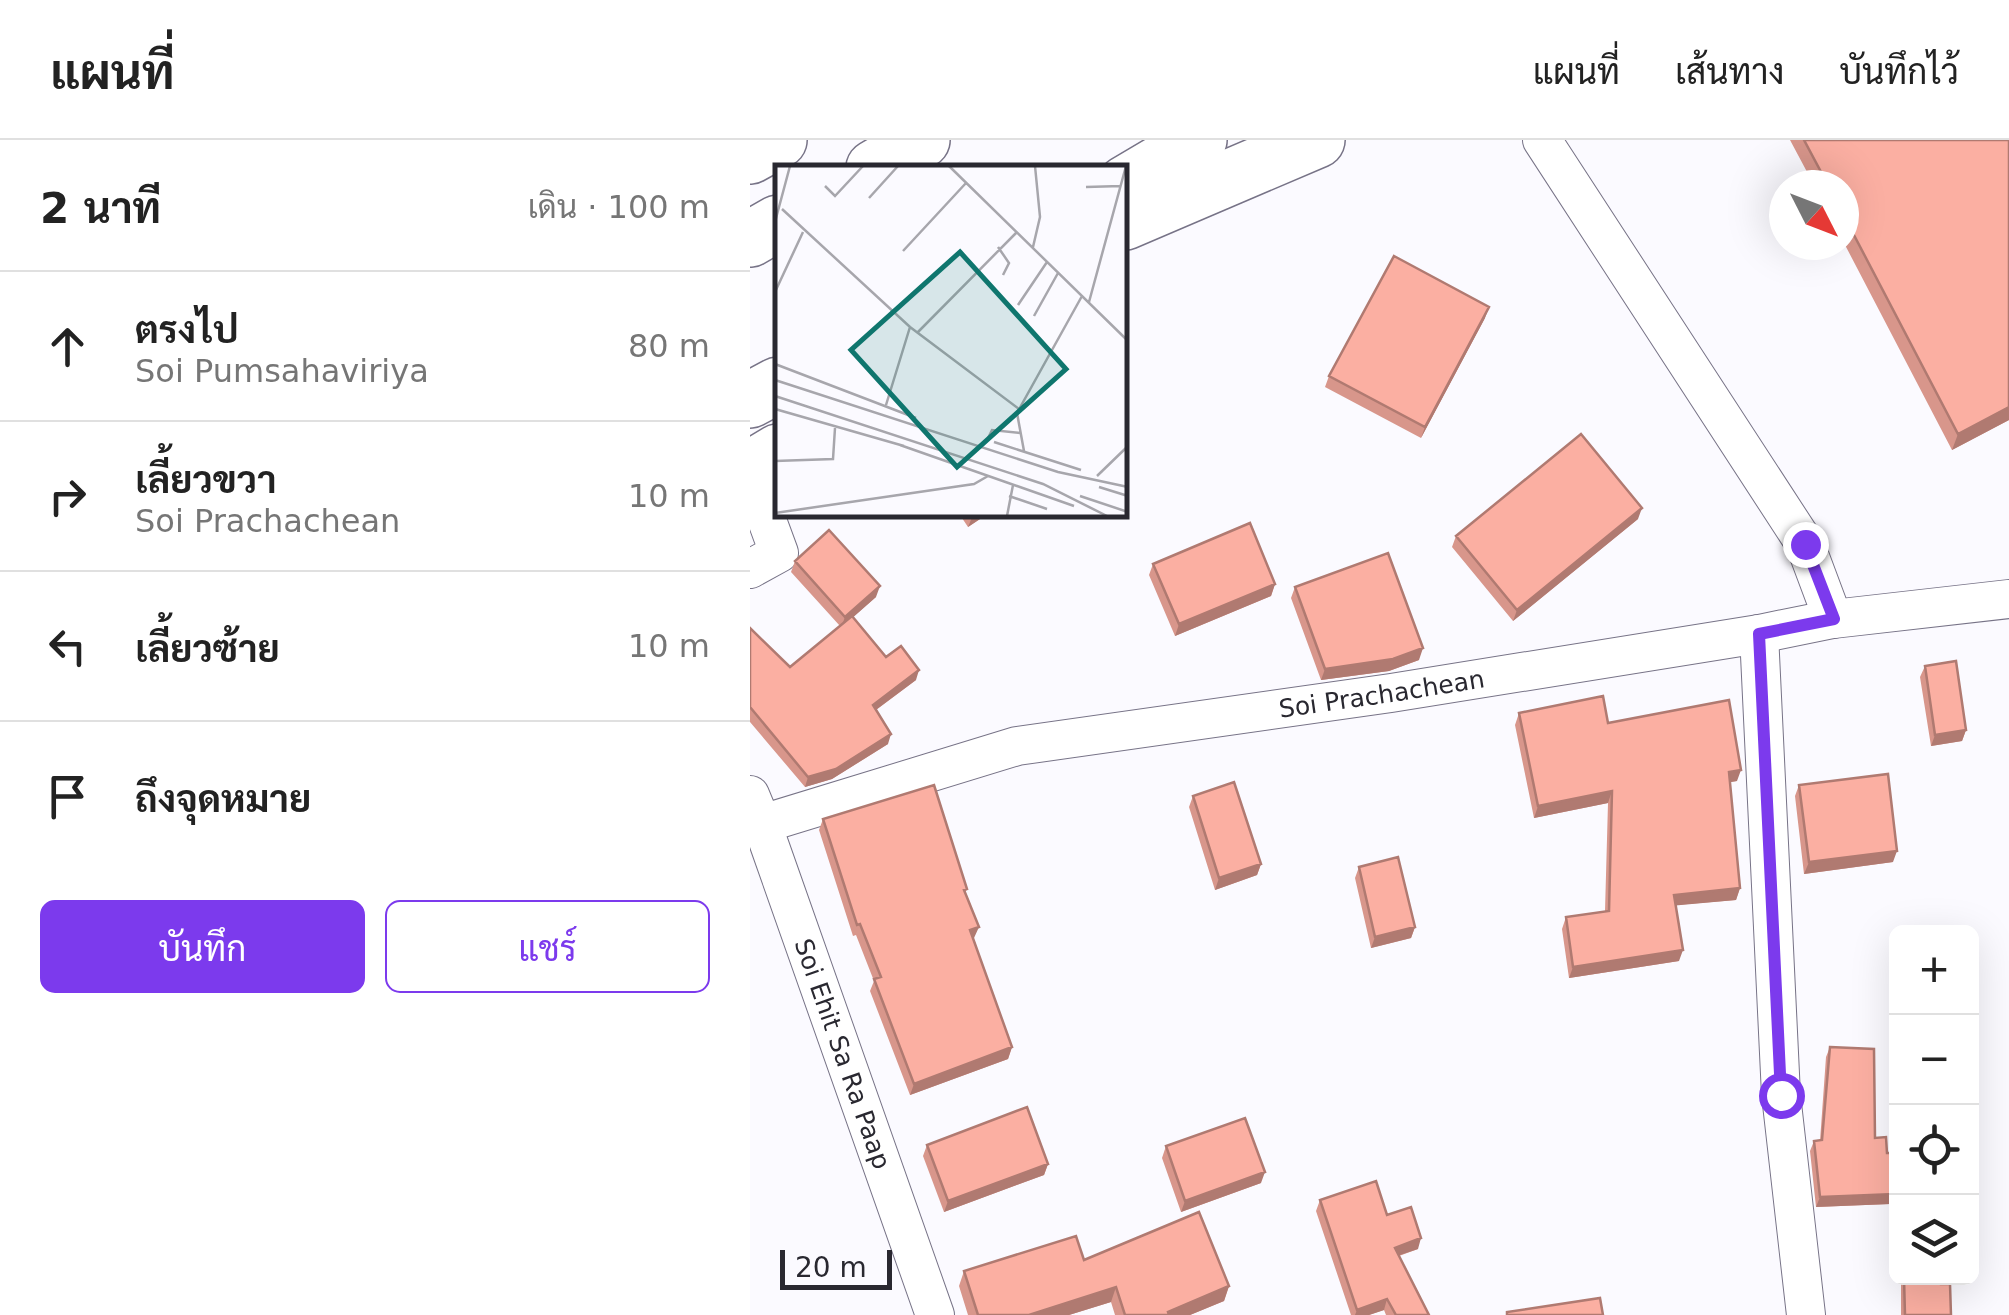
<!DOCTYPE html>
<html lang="th">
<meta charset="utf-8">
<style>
:root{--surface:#fff;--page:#f2f2f2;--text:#222;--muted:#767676;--line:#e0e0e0;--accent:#7c3aed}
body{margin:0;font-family:"DejaVu Sans",Sarabun,sans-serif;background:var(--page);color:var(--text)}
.controls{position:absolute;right:30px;bottom:30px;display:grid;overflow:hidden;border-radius:15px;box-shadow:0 10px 40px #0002}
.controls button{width:90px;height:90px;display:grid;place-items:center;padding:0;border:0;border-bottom:2px solid var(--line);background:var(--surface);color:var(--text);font:50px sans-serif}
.compass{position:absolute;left:1019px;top:30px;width:90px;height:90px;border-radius:50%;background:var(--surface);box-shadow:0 10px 40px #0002;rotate:132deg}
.scale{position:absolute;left:30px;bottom:25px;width:112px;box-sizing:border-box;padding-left:10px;border:5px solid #292830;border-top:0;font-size:28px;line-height:35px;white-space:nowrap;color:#292830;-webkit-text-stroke:8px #fbfaff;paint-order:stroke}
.stop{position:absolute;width:30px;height:30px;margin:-22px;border:8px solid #7c3aed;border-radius:50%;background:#fff}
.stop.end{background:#7c3aed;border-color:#fff;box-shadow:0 2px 10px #0008}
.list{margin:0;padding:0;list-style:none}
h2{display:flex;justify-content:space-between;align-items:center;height:130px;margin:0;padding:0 40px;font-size:42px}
h2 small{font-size:32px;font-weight:400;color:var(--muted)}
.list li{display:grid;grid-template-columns:65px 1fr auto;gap:30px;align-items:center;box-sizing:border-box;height:150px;padding:0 40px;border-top:2px solid var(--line)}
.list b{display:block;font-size:38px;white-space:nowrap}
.list p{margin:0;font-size:32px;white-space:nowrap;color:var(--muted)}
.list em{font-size:32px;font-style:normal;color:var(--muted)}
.actions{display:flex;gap:20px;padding:30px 40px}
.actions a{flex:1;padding:22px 0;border:2px solid var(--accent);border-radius:15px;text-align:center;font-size:35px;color:var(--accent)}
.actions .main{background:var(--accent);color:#fff}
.icon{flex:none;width:55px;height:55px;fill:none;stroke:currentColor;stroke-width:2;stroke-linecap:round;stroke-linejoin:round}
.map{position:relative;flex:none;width:1259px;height:1175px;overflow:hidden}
header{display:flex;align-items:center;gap:60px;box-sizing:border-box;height:140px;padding:0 50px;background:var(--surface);border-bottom:2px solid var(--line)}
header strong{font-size:48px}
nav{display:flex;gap:55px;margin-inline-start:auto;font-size:35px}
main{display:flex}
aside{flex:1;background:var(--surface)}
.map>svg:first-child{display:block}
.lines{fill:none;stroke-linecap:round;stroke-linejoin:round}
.street-casing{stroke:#777387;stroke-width:40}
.highway-casing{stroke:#777387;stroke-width:58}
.street{stroke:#fff;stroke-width:38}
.highway{stroke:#fff;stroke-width:55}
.wall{fill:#d8968b}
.shaded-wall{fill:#b07a71}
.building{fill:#fbafa2;stroke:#b07a71;stroke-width:2.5}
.route{stroke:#7c3aed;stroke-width:12}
.labels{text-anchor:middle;stroke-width:9;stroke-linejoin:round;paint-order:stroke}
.street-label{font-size:25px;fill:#292830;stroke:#fbfaff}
.inset-road{fill:none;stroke:#a7a6ac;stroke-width:2.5}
.view{fill:#0f766e;fill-opacity:0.15;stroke:#0f766e;stroke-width:5}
.inset-edge{fill:none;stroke:#292830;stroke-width:5}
</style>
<header>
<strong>แผนที่</strong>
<nav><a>แผนที่</a><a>เส้นทาง</a><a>บันทึกไว้</a></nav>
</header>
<main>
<aside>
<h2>2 นาที<small>เดิน · 100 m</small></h2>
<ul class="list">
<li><svg class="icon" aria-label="ahead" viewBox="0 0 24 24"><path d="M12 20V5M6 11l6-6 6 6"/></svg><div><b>ตรงไป</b><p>Soi Pumsahaviriya</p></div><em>80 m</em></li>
<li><svg class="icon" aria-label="right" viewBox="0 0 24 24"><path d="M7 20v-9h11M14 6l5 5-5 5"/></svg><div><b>เลี้ยวขวา</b><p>Soi Prachachean</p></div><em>10 m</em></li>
<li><svg class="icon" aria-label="left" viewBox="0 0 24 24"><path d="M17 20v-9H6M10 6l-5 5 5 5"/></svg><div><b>เลี้ยวซ้าย</b></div><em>10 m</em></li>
<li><svg class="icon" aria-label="arrive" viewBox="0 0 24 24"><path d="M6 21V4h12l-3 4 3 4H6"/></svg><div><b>ถึงจุดหมาย</b></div></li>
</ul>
<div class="actions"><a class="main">บันทึก</a><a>แชร์</a></div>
</aside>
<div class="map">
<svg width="1259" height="1175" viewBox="0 0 1259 1175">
<rect width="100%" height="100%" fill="#fbfaff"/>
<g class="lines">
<g class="street-casing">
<g id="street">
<path d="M792,0L1055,404L1083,479"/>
<path d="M0,334L29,413L0,429"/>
<path d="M1009,494L1031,955L1056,1175"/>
<path id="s1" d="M0,655L12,684L185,1175"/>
<path id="s2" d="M12,684L267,606L641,553L1009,494L1083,479L1259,459"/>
</g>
</g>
<g class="highway-casing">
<path id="highway" d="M0,16L29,0
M124,28L172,0
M375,44L449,0
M375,82L567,0
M0,99L28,83
M0,260L28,245
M0,329L28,312"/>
</g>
<use href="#street" class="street"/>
<use href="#highway" class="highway"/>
</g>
<path class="wall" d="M1040,0H1259V280L1202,310L1094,103V45H1064Z
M735,178L671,298L575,247L579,236Z
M210,375H236L218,387Z
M888,379L763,481L702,407L706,396Z
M45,421L126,457L103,477L136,517L166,540L126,570L138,604L82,639L55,647L0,582V488L40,527L90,486L41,432Z
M403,424L525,444L521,456L425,496L399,435Z
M545,447L669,520L639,531L571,540L541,458Z
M1175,526L1216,590L1212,601L1181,606L1170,537Z
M769,573L858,583L987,641L980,642L990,748L986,760L926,765L929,821L819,838L812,789L816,777L855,771L858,663L784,678L765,585Z
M1049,645L1143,722L1054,734L1045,656Z
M443,656L511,724L507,735L465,750L439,667Z
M73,679L217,749L215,753L223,799L262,907L258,919L160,955L120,851L124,841L106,795L103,796L69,690Z
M609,727L665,787L661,798L621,808L605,738Z
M1080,907L1125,998L1137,1013H1146V1131H1141L1140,1064L1066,1067L1060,1011L1064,1001H1070L1076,917Z
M177,1005L298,1024L294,1035L194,1072L173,1016Z
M416,1006L511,1043L431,1072L412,1018Z
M570,1060L637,1075L668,1109L649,1116L679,1175H636L634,1170L619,1175H601L566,1071Z
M334,1120L479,1146L474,1161L440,1175H365L361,1162L319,1175H218L209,1146L214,1131Z
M1151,1138H1191V1144L1201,1175H1151Z"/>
<path class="shaded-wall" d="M739,167L735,178L671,298L675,287Z
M1259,267V280L1202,310L1208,294Z
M892,368L888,379L763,481L767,470Z
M223,375H236L218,387Z
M525,444L521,456L425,496L429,484Z
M130,446L126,457L91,488L95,477Z
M673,508L669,520L639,531L571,540L575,529Z
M169,530L166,540L119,575L123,565Z
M1216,590L1212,601L1181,606L1185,595Z
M141,594L138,604L82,639L55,647L58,637Z
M991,630L987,641L975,643L979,632Z
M862,651L858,663L784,678L788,666Z
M1147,711L1143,722L1054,734L1059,722Z
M511,724L507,735L465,750L469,738Z
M990,748L986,760L920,766L924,755Z
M229,787L224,798L216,802L220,790Z
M665,787L661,798L621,808L625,797Z
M933,810L929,821L819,838L823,827Z
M262,907L258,919L160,955L164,944Z
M298,1024L294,1035L194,1072L198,1061Z
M515,1032L511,1043L431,1072L435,1061Z
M1144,1054L1140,1064L1066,1067L1070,1057Z
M671,1098L668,1109L641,1118L645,1108Z
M1145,1121H1146V1131H1141Z
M479,1146L474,1161L440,1175H417L418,1172Z
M366,1147L361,1162L319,1175H279Z
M637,1159L634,1170L619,1175H605L607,1170Z"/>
<path class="building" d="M1054,0H1259V267L1208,294L1094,76V45H1078Z
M644,116L739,167L675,287L579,236Z
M831,294L892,368L767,470L706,396Z
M500,383L525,444L429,484L403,424Z
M79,390L130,446L95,477L45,421Z
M638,413L673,508L643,519L575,529L545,447Z
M102,476L136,517L151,506L169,530L123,565L141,594L86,629L58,637L0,567V488L40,527Z
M1206,521L1216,590L1185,595L1175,526Z
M853,556L858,583L979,560L991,630L979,632L990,748L924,755L933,810L823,827L816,777L859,771L862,651L788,666L769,573Z
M1138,634L1147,711L1059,722L1049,645Z
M484,642L511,724L469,738L443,656Z
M184,645L217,749L214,750L229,787L220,790L262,907L164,944L124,839L131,837L110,784L107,785L73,679Z
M648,717L665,787L625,797L609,727Z
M1080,907L1124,909L1125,998L1136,997L1137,1013H1146V1121H1145L1144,1054L1070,1057L1064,1001L1072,1000Z
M277,967L298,1024L198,1061L177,1005Z
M495,978L515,1032L435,1061L416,1006Z
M626,1041L637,1075L661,1067L671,1098L645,1108L679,1175H646L637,1159L607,1170L570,1060Z
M449,1072L479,1146L418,1172L419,1175H375L366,1147L279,1175H228L214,1131L326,1096L334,1120Z
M1154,1138H1191V1144H1200L1201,1175H1155Z
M850,1158L853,1175H757V1172Z"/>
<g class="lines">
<path class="route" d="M1031,955L1009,494L1084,479L1055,404"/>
</g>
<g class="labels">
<g class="street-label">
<text dy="9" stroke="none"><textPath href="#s2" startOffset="635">Soi Prachachean</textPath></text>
<text dy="9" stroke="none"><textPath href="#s1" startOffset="275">Soi Ehit Sa Ra Paap</textPath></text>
</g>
</g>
<g transform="translate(25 25)">
<rect width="352" height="352" fill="#fbfaff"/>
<path class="inset-road" d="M174,1L353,176M50,21L60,31L88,1M311,22L346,21M94,33L123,1M7,44L135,162L244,244M0,57L15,1M223,82L234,98L228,110M258,82L265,52L260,1M128,86L191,18M0,127L28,67M314,137L351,1M243,140L272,97M259,151L283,108M143,167L241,68M0,199L141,253M0,215L283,307L353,322M0,231L268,319L332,351M111,240L135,162M0,244L129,281M212,275L217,265L245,268M219,277L306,305M125,280L299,341M249,286L242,248L307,131M0,296L58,294L60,263M322,311L353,281M324,322L353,331M234,331L272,344M305,331L353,347M0,348L199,319L213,311M232,351L238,320"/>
<path class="view" d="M185,87L291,204L182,302L76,185Z"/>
<rect width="352" height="352" class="inset-edge"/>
</g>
</svg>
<div class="controls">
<button>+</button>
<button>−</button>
<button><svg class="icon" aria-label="locate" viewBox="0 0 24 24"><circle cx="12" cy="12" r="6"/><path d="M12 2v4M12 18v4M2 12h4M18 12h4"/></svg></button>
<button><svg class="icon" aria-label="layers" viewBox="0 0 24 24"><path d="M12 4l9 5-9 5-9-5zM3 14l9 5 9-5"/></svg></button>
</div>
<svg class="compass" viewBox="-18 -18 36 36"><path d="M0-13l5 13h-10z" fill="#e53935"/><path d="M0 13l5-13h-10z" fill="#767676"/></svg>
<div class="scale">20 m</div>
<div class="stop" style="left:1031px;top:955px"></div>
<div class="stop end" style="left:1055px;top:404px"></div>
</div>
</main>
